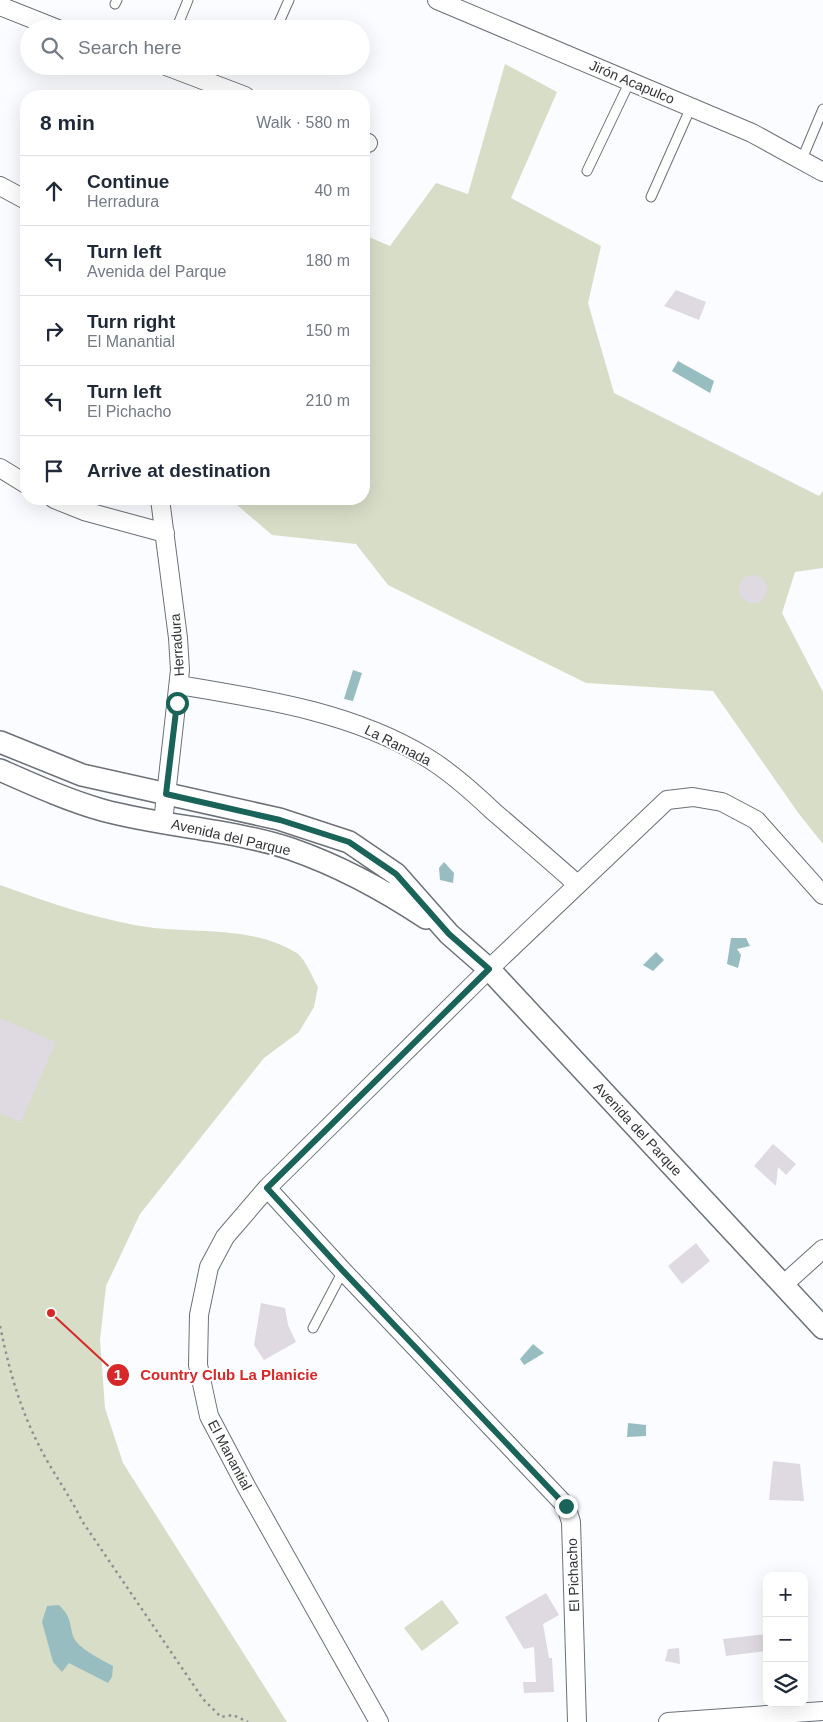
<!DOCTYPE html>
<meta charset="utf-8">
<style>
:root{--surface:#fff;--page:#f2f2f3;--text:#1f2937;--muted:#747a83;--line:#e0e1e3}
body{margin:0;font-family:Arial,sans-serif;background:var(--page);color:var(--text)}
.controls{position:absolute;right:15px;bottom:15px;display:grid;overflow:hidden;border-radius:10px;box-shadow:0 5px 20px #0002}
.controls button{width:45px;height:45px;display:grid;place-items:center;padding:0;border:0;border-bottom:1px solid var(--line);background:var(--surface);color:var(--text);font:25px sans-serif}
.stop{position:absolute;width:15px;height:15px;margin:-11px;border:4px solid #1a6359;border-radius:50%;background:#fff}
.stop.end{background:#1a6359;border-color:#fff;box-shadow:0 1px 5px #0008}
.list{margin:0;padding:0;list-style:none}
h2{display:flex;justify-content:space-between;align-items:center;height:65px;margin:0;padding:0 20px;font-size:21px}
h2 small{font-size:16px;font-weight:400;color:var(--muted)}
.list li{display:grid;grid-template-columns:32px 1fr auto;gap:15px;align-items:center;box-sizing:border-box;height:70px;padding:0 20px;border-top:1px solid var(--line)}
.list b{display:block;font-size:19px;white-space:nowrap}
.list p{margin:0;font-size:16px;white-space:nowrap;color:var(--muted)}
.list em{font-size:16px;font-style:normal;color:var(--muted)}
.icon{flex:none;width:28px;height:28px;fill:none;stroke:currentColor;stroke-width:2;stroke-linecap:round;stroke-linejoin:round}
.map{position:relative;flex:none;width:823px;height:1722px;overflow:hidden}
.search{position:absolute;background:var(--surface);box-shadow:0 5px 20px #0002;left:20px;top:20px;width:350px;height:55px;display:flex;align-items:center;gap:12px;box-sizing:border-box;padding:0 18px;border-radius:28px;color:var(--muted);font-size:19px}
.panel{position:absolute;background:var(--surface);box-shadow:0 5px 20px #0002;left:20px;top:90px;width:350px;height:415px;border-radius:20px}
.map>svg:first-child{display:block}
.green{fill:#d8ddc8}
.water{fill:#97bdc0}
.building{fill:#dfd9e1}
.lines{fill:none;stroke-linecap:round;stroke-linejoin:round}
.service-casing{stroke:#6c7177;stroke-width:11}
.minor-casing{stroke:#6c7177;stroke-width:20}
.tertiary-casing{stroke:#6c7177;stroke-width:24}
.path{stroke:#8d8f92;stroke-width:2.5;stroke-dasharray:2.5 4;stroke-linecap:butt}
.service{stroke:#fff;stroke-width:9}
.minor{stroke:#fff;stroke-width:18}
.tertiary{stroke:#fff;stroke-width:21}
.route{stroke:#1a6359;stroke-width:6}
.labels{text-anchor:middle;stroke-width:4;stroke-linejoin:round;paint-order:stroke}
.street-label{font-size:14px;fill:#333437;stroke:#fff}
.leader{fill:none;stroke:#d62828;stroke-width:2}
.callout-dot{fill:#d62828;stroke:#fff;stroke-width:2}
.mark-label{font-size:15px;text-anchor:middle;font-weight:bold;fill:#fff}
.callout-label{font-size:15px;text-anchor:middle;font-weight:bold;fill:#d62828;stroke:#fff;stroke-width:4;stroke-linejoin:round;paint-order:stroke}
</style>
<div class="map">
<svg width="823" height="1722" viewBox="0 0 823 1722">
<rect width="100%" height="100%" fill="#fafcff"/>
<path class="green" d="M505,64L557,92L511,198L601,246L588,303L614,393L819,496L823,491V568L795,572L782,613L823,692V844L799,814L713,691L586,683L388,585L356,544L272,535L230,499H364V235L390,246L436,183L468,194Z
M0,885C50,903 101,921 154,928C201,933 253,927 295,952C305,957 312,977 318,987L314,1007L299,1032L264,1058L140,1214L106,1286L100,1340L105,1408L123,1463L287,1722H0Z
M442,1600L459,1623L422,1651L404,1628Z"/>
<path class="water" d="M678,361L714,381L710,393L672,371Z
M353,670L362,673L353,701L344,699Z
M444,862L454,873L453,883L440,880L439,868Z
M731,938H746L750,946L737,949L741,955L738,968L727,964Z
M656,952L664,960L653,971L643,965Z
M533,1344L544,1353L524,1365L520,1359Z
M628,1423L646,1425V1436L627,1437Z
M59,1605C71,1617 69,1621 73,1636C77,1648 102,1660 113,1666L112,1677L108,1683L69,1663L62,1672L53,1662L42,1622L47,1606Z"/>
<path class="building" d="M676,290L706,302L699,320L664,306Z
M739 589a14 14 0 1 1 28 0a14 14 0 1 1-28 0Z
M0,1018L56,1042L21,1122L0,1114Z
M773,1144L796,1164L786,1175L778,1167L776,1186L754,1166Z
M696,1243L710,1261L682,1284L668,1266Z
M261,1303L285,1308L288,1325L296,1342L264,1360L254,1345Z
M773,1461L800,1464L804,1501L769,1500Z
M546,1593L559,1615L543,1624L549,1658H552L554,1692L524,1693L523,1682H536L534,1647L524,1649L505,1617Z
M767,1634V1651L726,1656L723,1639Z
M679,1648L680,1664L665,1661L668,1649Z"/>
<g class="lines">
<g class="service-casing">
<path id="service" d="M115,4L117,0
M179,22L188,0
M276,29L289,0
M802,159L823,109
M587,171L630,81
M651,197L691,107
M313,1328L343,1271"/>
</g>
<g class="minor-casing">
<path id="minor" d="M437,0L752,133L823,172
M0,6L58,29
M166,66L245,96
M364,141L368,143
M0,186L26,200
M0,468L26,484
M54,499L84,511L165,533
M160,499L178,638L180,670L163,822
M179,685C263,699 352,712 426,757C451,772 473,792 494,812C522,836 550,860 577,884
M267,1188L343,1271L566,1506L571,1522L577,1722
M783,1285L823,1249
M379,1722L246,1486L209,1416L198,1365L199,1315L209,1267L225,1237L267,1188L489,969L667,800L693,797L722,802L756,820L823,895
M668,1722L823,1711"/>
</g>
<g class="tertiary-casing">
<path id="tertiary" d="M0,742L82,775L279,819L349,842L396,874L449,934L489,969L823,1328
M0,770C34,785 67,800 102,810C164,827 231,829 291,849C340,866 384,890 426,918"/>
</g>
<path class="path" d="M0,1326C11,1378 22,1417 49,1464C60,1483 72,1500 82,1521L203,1699L221,1717L233,1715L248,1722"/>
<use href="#service" class="service"/>
<use href="#minor" class="minor"/>
<use href="#tertiary" class="tertiary"/>
</g>
<g class="lines">
<path class="route" d="M177,703L166,794L280,820L349,842L396,874L449,934L489,969L267,1188L343,1271L566,1506"/>
</g>
<g class="labels">
<g class="street-label">
<text transform="translate(632 82) rotate(23)" y="5">Jirón Acapulco</text>
<text transform="translate(177 645) rotate(-94)" y="5">Herradura</text>
<text transform="translate(398 745) rotate(27)" y="5">La Ramada</text>
<text transform="translate(231 837) rotate(13)" y="5">Avenida del Parque</text>
<text transform="translate(638 1129) rotate(47)" y="5">Avenida del Parque</text>
<text transform="translate(230 1455) rotate(62)" y="5">El Manantial</text>
<text transform="translate(573 1575) rotate(-92)" y="5">El Pichacho</text>
</g>
</g>
<path class="leader" d="M51 1313L118 1375"/>
<g class="callout-dot">
<circle cx="51" cy="1313" r="5"/>
<circle cx="118" cy="1375" r="12"/>
</g>
<g class="mark-label">
<text x="118" y="1380">1</text>
</g>
<g class="callout-label">
<text x="229" y="1380">Country Club La Planicie</text>
</g>
</svg>
<div class="controls">
<button>+</button>
<button>−</button>
<button><svg class="icon" aria-label="layers" viewBox="0 0 24 24"><path d="M12 4l9 5-9 5-9-5zM3 14l9 5 9-5"/></svg></button>
</div>
<div class="stop" style="left:177px;top:703px"></div>
<div class="stop end" style="left:566px;top:1506px"></div>
<div class="search"><svg class="icon" aria-label="search" viewBox="0 0 24 24"><circle cx="10" cy="10" r="6"/><path d="M15 15l6 6"/></svg>Search here</div>
<section class="panel">
<h2>8 min<small>Walk · 580 m</small></h2>
<ul class="list">
<li><svg class="icon" aria-label="ahead" viewBox="0 0 24 24"><path d="M12 20V5M6 11l6-6 6 6"/></svg><div><b>Continue</b><p>Herradura</p></div><em>40 m</em></li>
<li><svg class="icon" aria-label="left" viewBox="0 0 24 24"><path d="M17 20v-9H6M10 6l-5 5 5 5"/></svg><div><b>Turn left</b><p>Avenida del Parque</p></div><em>180 m</em></li>
<li><svg class="icon" aria-label="right" viewBox="0 0 24 24"><path d="M7 20v-9h11M14 6l5 5-5 5"/></svg><div><b>Turn right</b><p>El Manantial</p></div><em>150 m</em></li>
<li><svg class="icon" aria-label="left" viewBox="0 0 24 24"><path d="M17 20v-9H6M10 6l-5 5 5 5"/></svg><div><b>Turn left</b><p>El Pichacho</p></div><em>210 m</em></li>
<li><svg class="icon" aria-label="arrive" viewBox="0 0 24 24"><path d="M6 21V4h12l-3 4 3 4H6"/></svg><div><b>Arrive at destination</b></div></li>
</ul>
</section>
</div>
